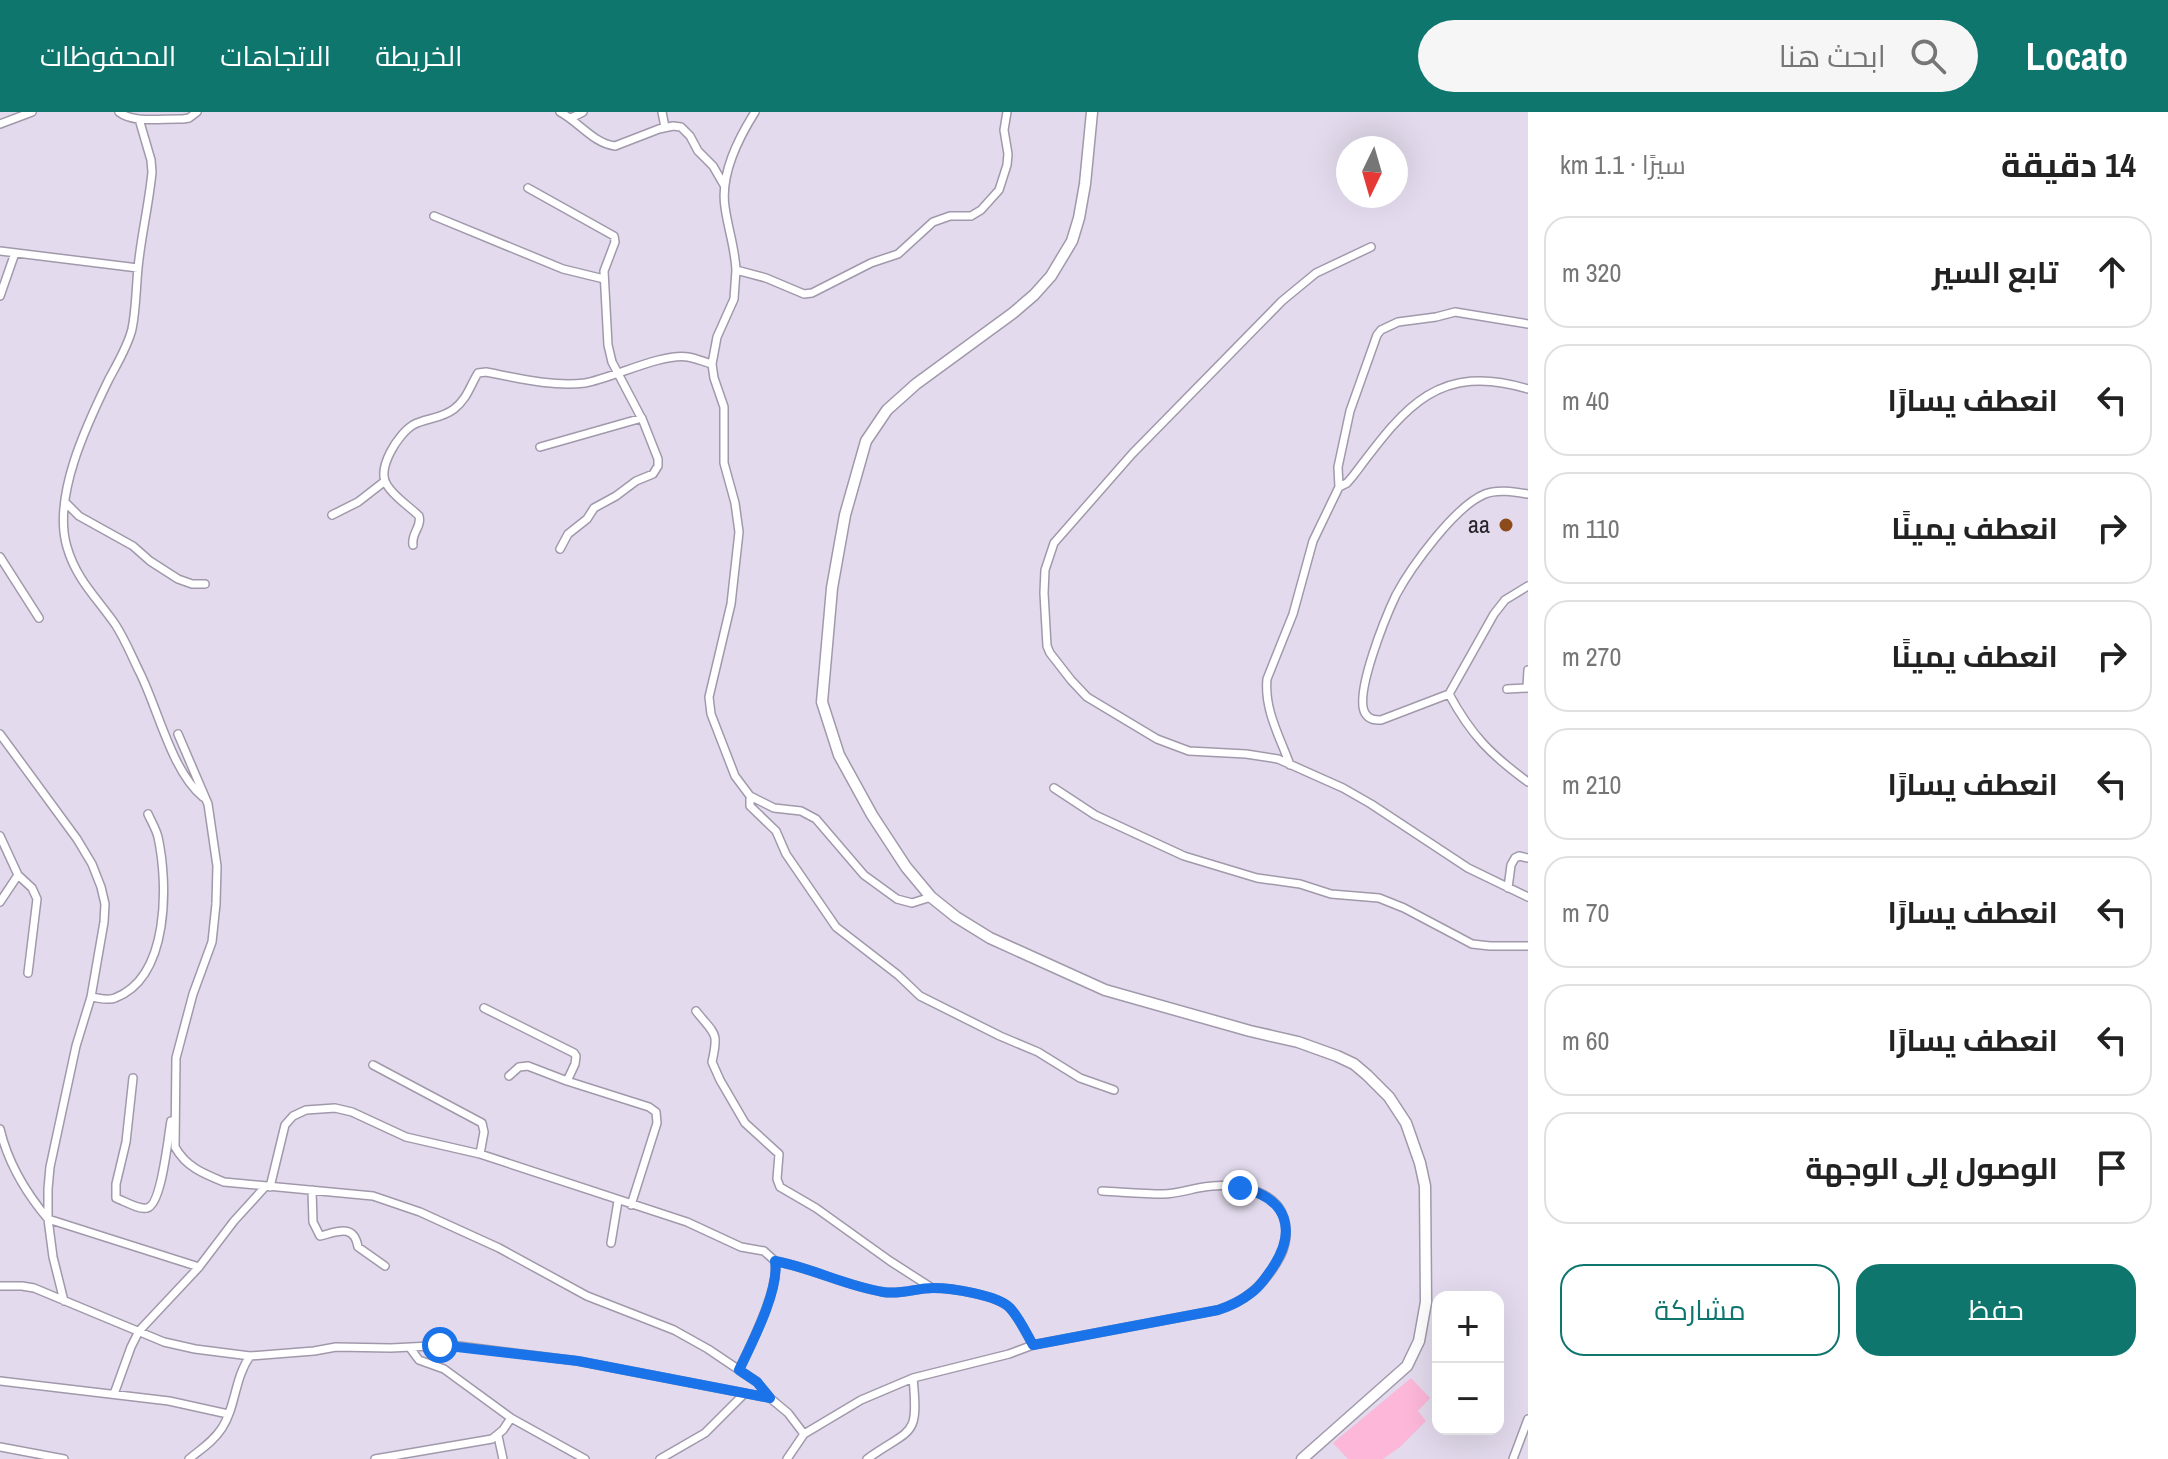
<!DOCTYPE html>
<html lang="ar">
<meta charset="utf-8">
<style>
:root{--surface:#fff;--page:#f6f6f6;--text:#222;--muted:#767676;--line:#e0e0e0;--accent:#0f766e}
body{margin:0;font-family:"Archivo Narrow",Cairo,sans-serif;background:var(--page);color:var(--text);direction:rtl}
.controls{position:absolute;right:24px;bottom:24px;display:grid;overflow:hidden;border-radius:16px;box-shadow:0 8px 32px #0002}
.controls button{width:72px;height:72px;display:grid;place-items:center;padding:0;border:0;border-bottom:2px solid var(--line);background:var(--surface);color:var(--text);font:40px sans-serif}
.compass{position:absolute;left:1336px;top:24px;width:72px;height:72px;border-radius:50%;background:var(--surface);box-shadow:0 8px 32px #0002;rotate:185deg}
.stop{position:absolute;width:24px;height:24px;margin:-18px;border:6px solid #1a73e8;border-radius:50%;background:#fff}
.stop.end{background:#1a73e8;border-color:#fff;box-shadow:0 2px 8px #0008}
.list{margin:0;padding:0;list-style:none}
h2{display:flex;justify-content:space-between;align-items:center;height:104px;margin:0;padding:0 32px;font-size:34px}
h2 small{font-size:26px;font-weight:400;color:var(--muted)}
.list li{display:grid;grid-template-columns:52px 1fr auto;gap:24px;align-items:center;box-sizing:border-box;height:112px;margin:0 16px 16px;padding:0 16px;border:2px solid var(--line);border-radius:24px}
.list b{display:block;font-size:30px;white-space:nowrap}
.list em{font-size:26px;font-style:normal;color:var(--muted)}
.actions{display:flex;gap:16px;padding:24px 32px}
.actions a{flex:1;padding:18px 0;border:2px solid var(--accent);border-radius:24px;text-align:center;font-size:28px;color:var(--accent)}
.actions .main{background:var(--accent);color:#fff}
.icon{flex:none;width:44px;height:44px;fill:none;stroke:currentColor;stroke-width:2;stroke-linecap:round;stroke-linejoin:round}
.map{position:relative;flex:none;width:1528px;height:1347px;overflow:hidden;direction:ltr}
header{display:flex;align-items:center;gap:48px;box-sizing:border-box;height:112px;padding:0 40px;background:var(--accent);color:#fff}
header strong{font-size:38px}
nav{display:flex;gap:44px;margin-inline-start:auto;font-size:28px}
.search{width:560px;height:72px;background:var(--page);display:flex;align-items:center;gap:20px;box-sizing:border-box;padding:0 28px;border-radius:44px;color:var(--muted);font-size:30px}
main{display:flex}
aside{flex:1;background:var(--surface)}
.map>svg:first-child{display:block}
.green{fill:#fcb7d9}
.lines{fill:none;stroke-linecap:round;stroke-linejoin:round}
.minor-casing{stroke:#a199ab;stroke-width:10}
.secondary-casing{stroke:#a199ab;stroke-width:13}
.minor{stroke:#fff;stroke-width:7}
.secondary{stroke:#fff;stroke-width:10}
.route{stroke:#1a73e8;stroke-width:10}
.poi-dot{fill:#8d4a1b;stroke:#e3dbed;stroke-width:3}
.labels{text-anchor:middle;stroke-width:6;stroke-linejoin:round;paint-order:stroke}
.poi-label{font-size:24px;fill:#28252c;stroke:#e3dbed;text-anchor:end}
</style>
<header>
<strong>Locato</strong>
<div class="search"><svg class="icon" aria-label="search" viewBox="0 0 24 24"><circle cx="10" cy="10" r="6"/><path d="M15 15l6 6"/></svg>ابحث هنا</div>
<nav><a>الخريطة</a><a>الاتجاهات</a><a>المحفوظات</a></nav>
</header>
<main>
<aside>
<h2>14 دقيقة<small>سيرًا · 1.1 km</small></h2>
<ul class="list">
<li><svg class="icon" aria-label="ahead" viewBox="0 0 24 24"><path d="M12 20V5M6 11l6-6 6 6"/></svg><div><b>تابع السير</b></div><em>320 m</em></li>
<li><svg class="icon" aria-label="left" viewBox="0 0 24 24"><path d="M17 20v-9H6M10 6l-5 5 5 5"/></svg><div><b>انعطف يسارًا</b></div><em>40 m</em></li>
<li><svg class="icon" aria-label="right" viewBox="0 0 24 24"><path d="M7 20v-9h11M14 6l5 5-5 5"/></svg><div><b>انعطف يمينًا</b></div><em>110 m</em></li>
<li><svg class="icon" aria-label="right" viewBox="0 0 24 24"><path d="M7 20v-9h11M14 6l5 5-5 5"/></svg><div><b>انعطف يمينًا</b></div><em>270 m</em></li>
<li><svg class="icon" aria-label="left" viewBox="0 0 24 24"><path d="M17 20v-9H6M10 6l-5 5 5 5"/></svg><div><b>انعطف يسارًا</b></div><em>210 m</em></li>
<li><svg class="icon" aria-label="left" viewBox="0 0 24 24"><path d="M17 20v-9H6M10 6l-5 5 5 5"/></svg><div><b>انعطف يسارًا</b></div><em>70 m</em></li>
<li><svg class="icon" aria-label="left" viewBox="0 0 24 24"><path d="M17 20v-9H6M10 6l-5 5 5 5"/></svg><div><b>انعطف يسارًا</b></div><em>60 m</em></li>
<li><svg class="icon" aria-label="arrive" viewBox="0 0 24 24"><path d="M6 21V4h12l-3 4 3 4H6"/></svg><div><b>الوصول إلى الوجهة</b></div></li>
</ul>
<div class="actions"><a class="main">حفظ</a><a>مشاركة</a></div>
</aside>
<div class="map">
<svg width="1528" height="1347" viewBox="0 0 1528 1347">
<rect width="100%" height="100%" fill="#e3dbed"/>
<path class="green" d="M1411,1266L1430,1286L1418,1299L1426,1309L1400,1335L1383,1347H1348L1333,1331Z"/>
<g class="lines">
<g class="minor-casing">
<path id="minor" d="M119,0C134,12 164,6 183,7L189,6L197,0
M560,0C579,10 593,31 615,34L659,17L673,14L681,15L690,24L698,39L713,54L724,73
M662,0L665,15
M571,6L583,0
M139,7L151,48L152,60C149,92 141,124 138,156C136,176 136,198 132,217C128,234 117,252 109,267C87,312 52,385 67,435C76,467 97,486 115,512C125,527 132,545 140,561C158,597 172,660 203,685
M0,12L32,0
M528,76L614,124L615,130L604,159L608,233L612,250L643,309L658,347V354L653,362L636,369L616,384L594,396L587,407L568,422L560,437
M434,104L563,157L604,167
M1371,135L1316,161L1282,189L1132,342L1054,431L1045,458L1044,481L1047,534L1050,541L1071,568L1087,585L1157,627L1189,639L1246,642L1278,647L1343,676L1371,692L1468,756L1528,785
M0,139L138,156
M736,158C735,136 728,117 725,95C720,62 738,27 755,0
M0,184L15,141
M540,335L642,306
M1339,375L1347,371L1353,364C1403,298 1436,249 1528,277
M1528,382C1515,380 1498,377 1485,382C1455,394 1411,455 1396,483C1386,504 1354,582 1365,601C1369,608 1375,608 1381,608L1449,582L1494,502L1505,488L1528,474
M65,390L79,404L133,434L150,449L178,467L192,472H205
M332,403L358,390L385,369
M413,433C411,421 422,415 419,404C409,394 394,385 387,373C376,357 398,322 413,313C426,306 441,307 454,297C467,287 470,274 478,261L486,260C517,266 553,275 585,271C613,266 661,241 688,245C695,246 704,250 712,252
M0,445L39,506
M1527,575L1528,558
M1507,577L1528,576
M1449,582C1471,623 1491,643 1528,670
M0,622L77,727L92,752L101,775L105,792L104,810L91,885L76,934L50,1055L48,1077V1107L53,1145L64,1189
M178,622L208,692L217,754L216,792L212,830L193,882L176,946L175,1035C186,1055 204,1062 224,1070L373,1084L420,1100L499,1136L587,1184L674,1218L708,1237L757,1270L770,1286L788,1301L804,1322L861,1288L913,1266C919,1327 912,1315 867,1347
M1290,653C1280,625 1264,598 1267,567L1293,502L1313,429L1339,375L1338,355L1350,299L1377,223L1381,218L1398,210L1436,205L1455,200L1528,212
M1054,676L1095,703L1184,744L1257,766L1300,772L1331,782L1379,786L1404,796L1472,832L1490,834H1528
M750,684V694L776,719L786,742L836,815L898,863L920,884L1000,924L1038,940L1080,966L1114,978
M0,724L18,763L0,790
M18,763L32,776L37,787L28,861
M1508,776L1511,753L1515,746L1519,744L1528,746
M931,785L912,791L897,787L864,763L816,707L801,699L774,696L750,684L735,664L711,602L709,585L731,492L739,420L735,391L724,351V295L714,266L712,252L717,225L734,187L736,158L766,166L804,182L812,181L871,151L898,142L933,110L950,104H971L981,98L999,78L1007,53L1008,42L1004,18L1007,0
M91,885C99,886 109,889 115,886C170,865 168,771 158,725C156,717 151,709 148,702
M484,896L574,941L576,944L575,952L567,969L649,995L656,1000L657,1011L631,1093
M696,899C715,923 719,919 712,950L720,968L745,1011L779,1042L777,1067L780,1075L816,1096L890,1149L932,1176
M373,953L482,1011L484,1020L480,1042
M509,964L519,955L528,954L567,969
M133,966L126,1030L116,1072V1086C124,1089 139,1098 147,1096C162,1093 168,1024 171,1009
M0,1017C8,1051 26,1081 48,1107L199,1155
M270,1075L285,1013L293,1004L306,998L335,996L352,1000L406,1025L480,1042L687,1110L741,1135L764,1139L775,1149
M312,1078L313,1110L320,1124C337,1120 354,1111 358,1135L385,1154
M611,1131L618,1089
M0,1174H22L34,1176L164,1230L195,1237L250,1244L314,1239L336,1235L391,1236L451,1233L578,1249L770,1286
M1033,1233L1218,1198C1247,1189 1267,1170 1281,1143C1287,1130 1288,1114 1282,1101C1271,1077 1235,1072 1212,1074C1195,1075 1180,1082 1163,1082C1143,1082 1122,1080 1102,1079
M739,1258C751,1232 780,1176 775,1149C812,1156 846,1174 883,1180C901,1183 916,1176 933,1176C952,1176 997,1183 1010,1196C1020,1207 1026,1221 1033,1233L1009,1242L913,1266
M0,1269L169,1289L228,1302
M114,1282L131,1235L139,1219L199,1155L234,1109L265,1075
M511,1306L585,1347
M498,1324L503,1347
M0,1335L64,1347
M189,1347C201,1337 213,1330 222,1316C236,1295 234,1267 250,1244
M375,1347L492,1327L503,1318L511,1306L444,1257L419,1248L410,1236
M660,1347L705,1321L745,1281
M787,1347L804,1322
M1513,1347L1528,1307"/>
</g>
<g class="secondary-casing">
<path id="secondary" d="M1092,0L1085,72L1079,106L1072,129L1051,164L1034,183L1013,201L916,272L887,298L866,329L845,403L832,476L822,590L839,643L872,703L906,755L931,785L956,805L990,826L1105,878L1250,919L1298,930L1337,944L1354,952L1367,963L1389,985L1406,1011L1420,1051L1425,1074L1426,1190L1419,1229L1407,1254L1302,1347"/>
</g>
<use href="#minor" class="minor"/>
<use href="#secondary" class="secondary"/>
</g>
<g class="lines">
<path class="route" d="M440,1233L578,1249L770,1286L757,1270L739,1258C752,1231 780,1177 775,1149C812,1156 846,1174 883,1180C901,1183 916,1176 933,1176C951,1176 998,1183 1010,1196C1020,1207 1026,1221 1033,1233L1218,1198C1230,1194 1241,1189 1251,1181C1260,1175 1265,1166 1271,1158C1298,1119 1288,1085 1240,1076"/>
</g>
<circle class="poi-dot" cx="1506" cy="413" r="8"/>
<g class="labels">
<g class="poi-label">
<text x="1490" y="421">aa</text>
</g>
</g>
</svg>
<div class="controls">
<button>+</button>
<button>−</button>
</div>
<svg class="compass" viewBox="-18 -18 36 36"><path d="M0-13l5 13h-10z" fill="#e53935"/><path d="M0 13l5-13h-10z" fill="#767676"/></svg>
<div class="stop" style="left:440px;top:1233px"></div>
<div class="stop end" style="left:1240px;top:1076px"></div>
</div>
</main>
